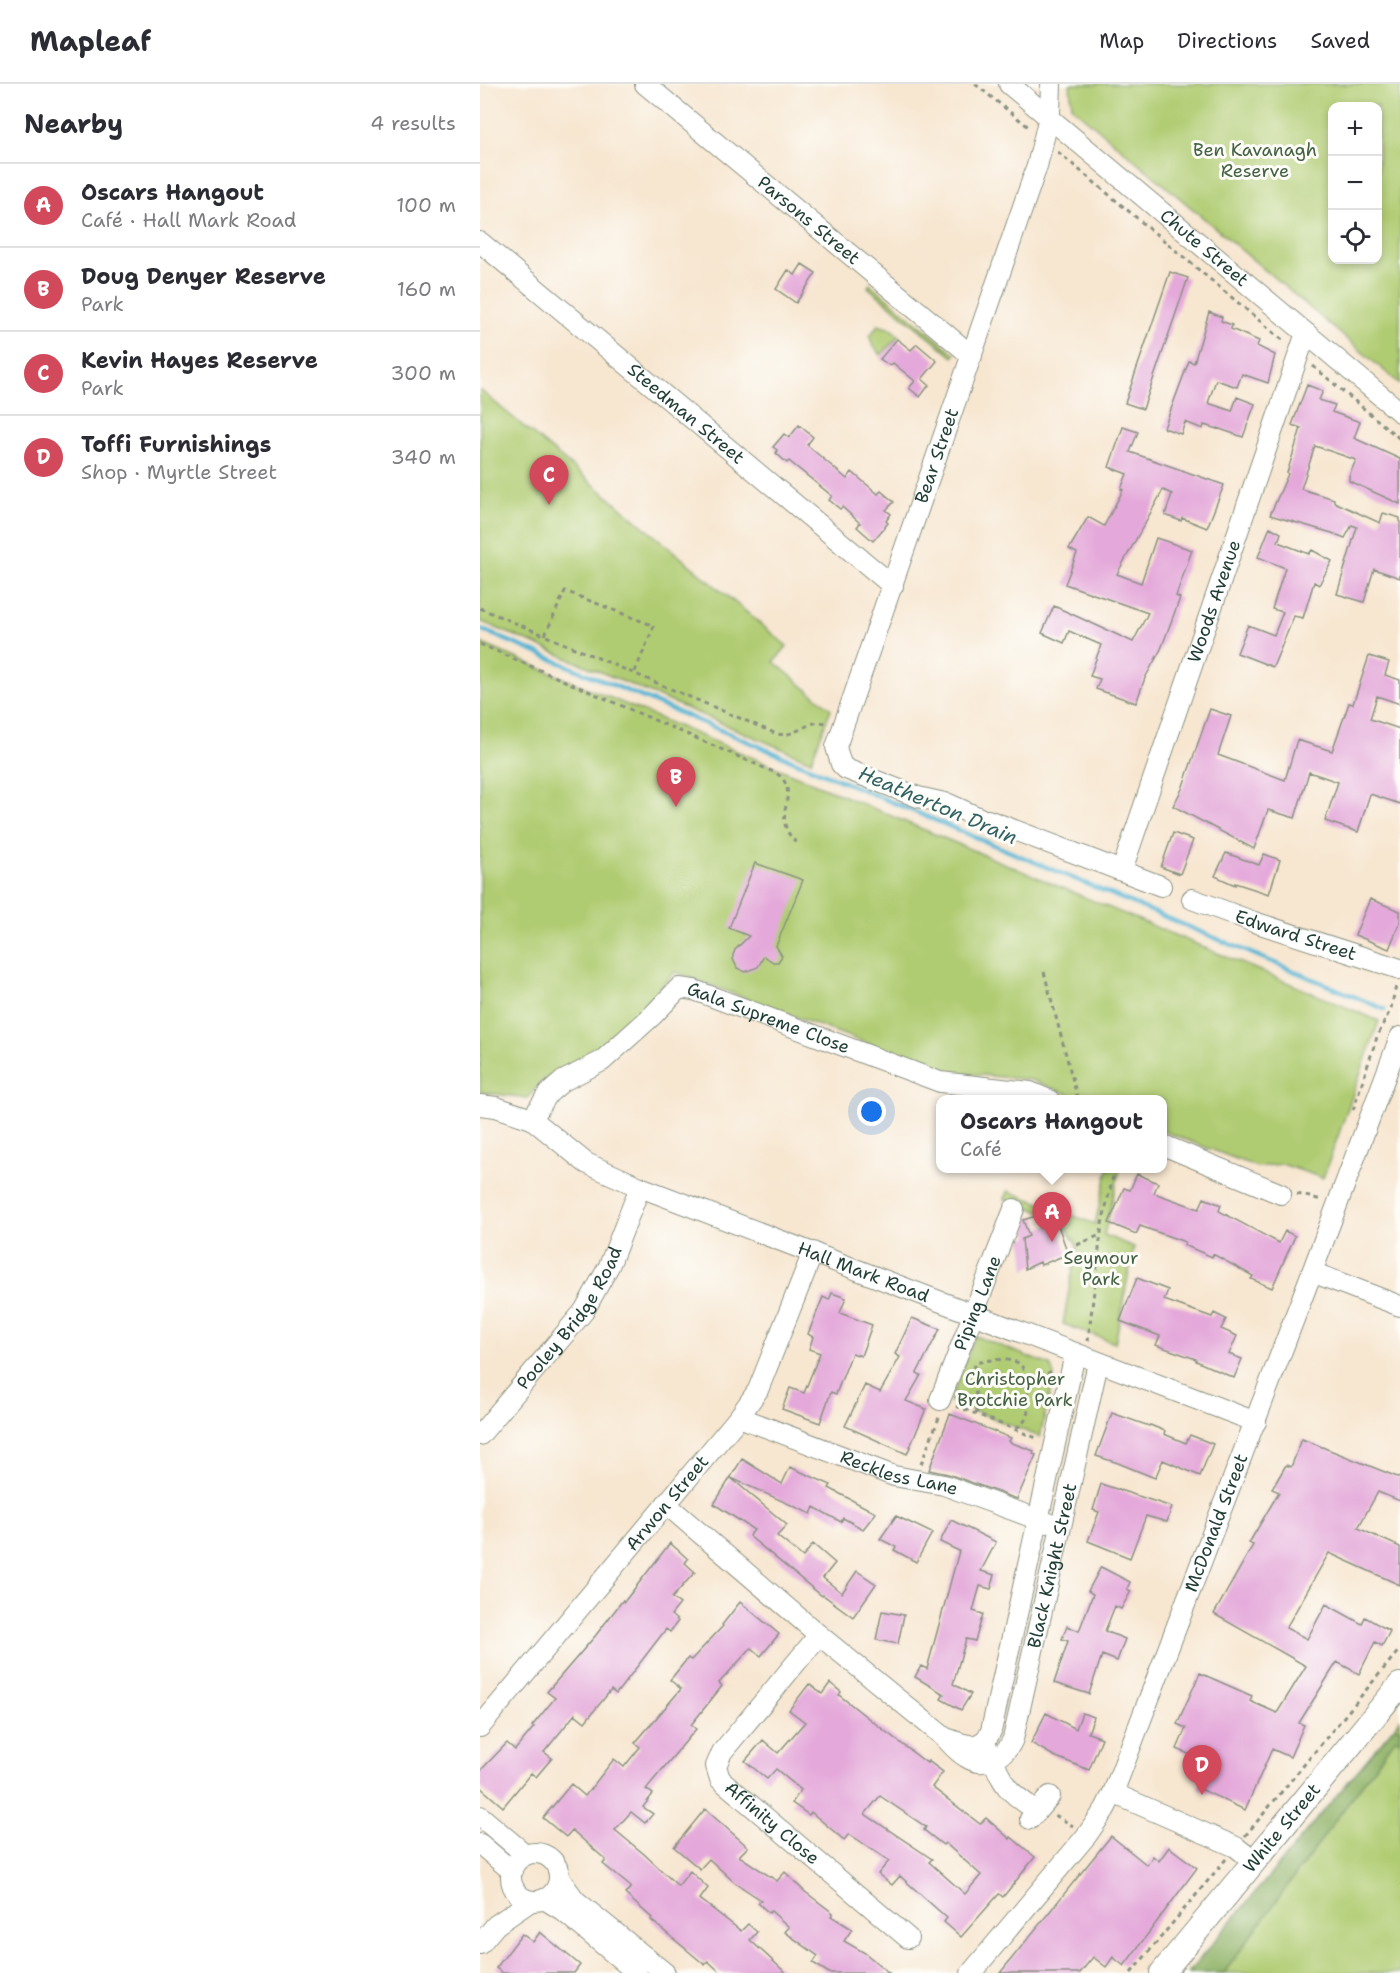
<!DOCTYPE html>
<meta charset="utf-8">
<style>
:root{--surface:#fff;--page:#f7f7f7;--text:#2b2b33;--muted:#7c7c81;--line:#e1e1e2;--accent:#d1495b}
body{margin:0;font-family:"Shantell Sans",sans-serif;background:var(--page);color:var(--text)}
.controls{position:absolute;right:18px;top:18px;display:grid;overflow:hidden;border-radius:12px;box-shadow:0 3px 9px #0003}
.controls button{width:54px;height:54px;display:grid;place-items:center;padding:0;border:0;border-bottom:2px solid var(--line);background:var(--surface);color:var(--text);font:30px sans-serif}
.you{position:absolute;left:392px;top:1028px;width:21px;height:21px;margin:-15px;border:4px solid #fff;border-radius:50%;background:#1a73e8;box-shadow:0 0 0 9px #1a73e833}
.badge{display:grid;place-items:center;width:39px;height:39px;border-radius:50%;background:var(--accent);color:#fff;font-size:20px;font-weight:700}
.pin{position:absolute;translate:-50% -50px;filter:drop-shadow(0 2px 3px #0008)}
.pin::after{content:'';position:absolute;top:32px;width:21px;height:18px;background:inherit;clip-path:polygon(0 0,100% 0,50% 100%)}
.popup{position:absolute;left:456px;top:1011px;width:231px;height:78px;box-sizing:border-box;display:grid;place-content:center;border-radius:12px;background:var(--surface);filter:drop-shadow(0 2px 4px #0005);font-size:20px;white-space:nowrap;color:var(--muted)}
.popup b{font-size:22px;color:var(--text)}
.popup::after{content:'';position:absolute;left:50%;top:100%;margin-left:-12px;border:12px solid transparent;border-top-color:var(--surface)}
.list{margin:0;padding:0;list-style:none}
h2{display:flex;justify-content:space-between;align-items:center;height:78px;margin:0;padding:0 24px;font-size:26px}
h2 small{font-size:20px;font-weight:400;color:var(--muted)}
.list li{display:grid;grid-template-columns:39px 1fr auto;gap:18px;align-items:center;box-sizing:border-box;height:84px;padding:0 24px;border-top:2px solid var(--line)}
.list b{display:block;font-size:22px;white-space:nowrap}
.list p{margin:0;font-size:20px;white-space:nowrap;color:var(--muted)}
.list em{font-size:20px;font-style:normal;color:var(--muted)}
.icon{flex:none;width:33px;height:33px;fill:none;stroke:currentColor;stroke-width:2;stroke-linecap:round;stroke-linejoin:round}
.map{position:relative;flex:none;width:920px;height:1889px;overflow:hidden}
header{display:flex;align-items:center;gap:36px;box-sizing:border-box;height:84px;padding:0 30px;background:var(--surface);border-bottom:2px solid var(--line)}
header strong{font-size:28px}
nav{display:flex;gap:33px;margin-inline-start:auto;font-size:21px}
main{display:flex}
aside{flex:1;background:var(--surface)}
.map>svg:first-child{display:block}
.green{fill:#b0cc72;stroke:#688453;stroke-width:1.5;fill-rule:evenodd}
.forest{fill:#8cb064;stroke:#56764c;stroke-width:1.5}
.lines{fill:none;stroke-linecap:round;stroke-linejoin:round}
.stream{stroke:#56b5d4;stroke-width:4.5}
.building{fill:#e4a9da;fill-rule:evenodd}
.minor-casing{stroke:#8b9282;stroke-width:22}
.major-casing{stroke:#8b9282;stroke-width:26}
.path{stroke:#8b9282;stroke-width:3;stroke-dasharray:4.5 4.5;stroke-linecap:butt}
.minor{stroke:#fff;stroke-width:20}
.major{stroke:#fff;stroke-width:24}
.labels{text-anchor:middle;stroke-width:6;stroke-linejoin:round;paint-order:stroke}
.park-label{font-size:18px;fill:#436144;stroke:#fdfcf7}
.street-label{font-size:18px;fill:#1f3d34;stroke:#fdfcf7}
.water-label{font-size:20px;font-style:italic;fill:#306164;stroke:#fdfcf7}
</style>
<header>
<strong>Mapleaf</strong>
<nav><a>Map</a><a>Directions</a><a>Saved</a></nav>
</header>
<main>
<aside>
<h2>Nearby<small>4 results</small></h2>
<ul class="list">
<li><span class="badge">A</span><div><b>Oscars Hangout</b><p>Café · Hall Mark Road</p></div><em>100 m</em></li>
<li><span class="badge">B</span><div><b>Doug Denyer Reserve</b><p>Park</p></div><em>160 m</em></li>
<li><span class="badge">C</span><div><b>Kevin Hayes Reserve</b><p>Park</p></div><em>300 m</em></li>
<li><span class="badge">D</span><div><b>Toffi Furnishings</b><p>Shop · Myrtle Street</p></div><em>340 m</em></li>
</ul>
</aside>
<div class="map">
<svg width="920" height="1889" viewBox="0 0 920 1889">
<rect width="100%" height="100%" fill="#fdfcf7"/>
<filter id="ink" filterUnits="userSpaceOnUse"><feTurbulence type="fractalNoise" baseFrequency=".0167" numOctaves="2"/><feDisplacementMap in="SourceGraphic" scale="12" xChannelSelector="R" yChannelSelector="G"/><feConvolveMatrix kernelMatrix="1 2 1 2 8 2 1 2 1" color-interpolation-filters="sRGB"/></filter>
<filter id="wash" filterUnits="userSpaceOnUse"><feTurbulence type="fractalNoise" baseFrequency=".008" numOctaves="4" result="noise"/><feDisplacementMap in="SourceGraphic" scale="24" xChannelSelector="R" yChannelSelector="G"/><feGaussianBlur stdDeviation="1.35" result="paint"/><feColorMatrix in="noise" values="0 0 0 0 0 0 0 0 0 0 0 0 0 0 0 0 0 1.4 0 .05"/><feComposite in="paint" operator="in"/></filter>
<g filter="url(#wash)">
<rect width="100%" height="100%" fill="#f7e6d0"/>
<path class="green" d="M590,0H920V300L592,23ZM852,22H898V176H852Z
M390,200L475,270L473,273L388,203Z
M398,241L411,245L419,252L401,271L392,261L390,252Z
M0,306L307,562L294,578L351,625L331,677L0,537Z
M0,559L899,937L843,1094L802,1080L777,1083L683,1047V1016L601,1015L551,996L461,987L195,888L163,923L114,967L63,996L48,1014L0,1008Z
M628,1085H640L624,1151L654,1163L635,1259L583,1240L597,1161L580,1135L525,1115L528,1107L615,1140Z
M495,1252L570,1281L574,1291L560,1353L470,1317Z
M920,1635V1889H708L915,1642Z"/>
<path class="forest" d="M915,1642L920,1646V1656L915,1655L744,1889H708Z"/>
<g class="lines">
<path class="stream" d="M0,545L904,925"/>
</g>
<g id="blocks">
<path class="building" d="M322,180L336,189L316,219L296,205L308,186L315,191Z
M690,188L708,194L663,325L645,319Z
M729,228L742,233L741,237L752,241L751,245L779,257L777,262L795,271L788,299L762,290L757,303L736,296L728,319L752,327L757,313L775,320L763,353L737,344V345L724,341L723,345L705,338L701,350L684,344L709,277L714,279Z
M417,255L431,266L437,260L457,277L442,295L449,301L440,313L429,304L435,297L413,279L410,282L400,275Z
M827,301L843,307L839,316L855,321L852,328L880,338L874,354L920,375V420L869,397V392L876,376L835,362L821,405L854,415V418L900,439L903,429L920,434V494L894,485L884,518L857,510L877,443L872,441L865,454L852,449L790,431L808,390L807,389L821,344L812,341Z
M319,341L333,353L327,361L367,395L372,388L398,410L401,407L414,418L406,426L411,430L406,437L408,439L393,457L377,443L380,439L362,423L360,425L349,416L352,412L309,377L307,379L296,369L297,366L293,363L304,350L309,354Z
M643,343L658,348L650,368L744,401L727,444L702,434L701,437L685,431L692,410L683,406L637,490L661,499L676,454L712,466L696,512L700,514L681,565L665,594L656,619L616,605L620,595L610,592L621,561L589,547L584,559L562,549L574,522L653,558L668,529L585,500L597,469L589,465L608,433L624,442L643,406L641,405L647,390L629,383Z
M790,443L801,449L798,458L829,470L832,466L852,477L839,501L834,498L823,534L814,532L793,583L757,569L768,541L794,551L803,528L792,525L805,484L778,473Z
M889,572L909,578L905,591L920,596V620L897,612L890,635L920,645V720L890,710L878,748L845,737L858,698L829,688L815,734L788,726L774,765L693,722L702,705L730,625L751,632L738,671L805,696L817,656L852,667L869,619L873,620Z
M693,749L713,756L700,790L681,783Z
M746,769L779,781L784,770L800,776L789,810L755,799V801L735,792Z
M275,779L323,796L296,862L302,872L298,878H293L284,872L278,883L265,888L257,884L253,875V871L255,866L269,852L249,844Z
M890,815L920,827V838L909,865L875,851Z
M657,1090L678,1099L674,1109L719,1125L724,1114L741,1121L739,1127L799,1159L805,1147L815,1152L792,1204L771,1195L773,1192L733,1170L732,1173L704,1161L705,1158L660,1142L656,1150L629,1139L644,1104L650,1106Z
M556,1132L560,1144L577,1138L588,1170L561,1181L560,1178L545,1185L542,1155L549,1152L543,1136Z
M657,1194L688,1206L684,1216L732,1233L734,1229L746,1235L741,1245L757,1252L749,1270L762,1275L754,1294L716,1277V1275L676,1261L680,1252L640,1237Z
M352,1209L366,1214L360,1229L392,1241L381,1272L372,1269L356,1310L351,1308L340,1339L302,1325L310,1304L324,1309L340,1269L329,1265L333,1253L328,1250L343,1213L349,1216Z
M432,1234L460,1245L437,1289L441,1291L426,1317L446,1325L427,1370L365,1342L385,1301L400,1308L420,1273L415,1270Z
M632,1329L669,1342L670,1341L685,1347L684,1350L706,1359L710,1351L733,1360L720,1392L683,1376L675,1394L638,1379L616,1372Z
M470,1330L531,1354L529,1357L532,1359L554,1367L553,1370L556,1371L537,1415L468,1390L449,1386Z
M822,1355L920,1394V1417L898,1408L878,1444L920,1463V1501L849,1469L806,1544L827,1555L846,1520L882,1540L885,1533L910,1547L902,1562L895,1558L879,1590L857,1578L819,1639L824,1641L810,1673L792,1665L765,1726L718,1704L729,1679L697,1665L706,1644L697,1640L720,1589L772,1612L770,1617L797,1629L826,1582L734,1530L773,1461L769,1459L799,1408L792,1405L806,1381L811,1383Z
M262,1375L302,1400L310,1383L351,1401L349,1404L396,1429L383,1445L363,1434L361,1438L334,1423L331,1430L251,1394L307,1441L297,1452L323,1473L333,1460L355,1479L343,1494L362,1509L377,1487L396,1500L373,1533L343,1511L342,1512L269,1452L274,1446L234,1420Z
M621,1400L692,1423L687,1438L666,1432L650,1474L608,1457L619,1428L613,1426Z
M416,1432L452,1449L436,1478L414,1466L416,1463L400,1455Z
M471,1436L516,1458L501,1487L515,1491L511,1505L500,1502L493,1527L503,1530L495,1557L486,1555L473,1600L491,1610L481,1626L461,1615L464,1610L435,1593L441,1582L447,1585L479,1467L460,1458Z
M190,1459L208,1475L205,1479L215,1488L192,1514L200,1520L191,1531L198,1537L190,1548L186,1545L136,1610L131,1606L105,1638L95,1630L64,1668L72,1674L56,1693L51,1689L23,1723L0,1703V1687L27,1659L35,1666L54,1643L52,1642L75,1614L67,1608L116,1551L143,1516L144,1518Z
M621,1483L650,1498L647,1505L651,1507L641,1525L635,1522L625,1547L645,1555L637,1577L622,1571L609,1610L574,1599L588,1557L582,1555L587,1542L599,1547L613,1510L608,1507Z
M260,1518L299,1550L281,1572L271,1564L239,1599L242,1602L211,1641L216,1645L166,1705L173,1710L163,1723L173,1730L165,1739L151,1728L135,1746L164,1770L198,1802L210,1787L228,1804L220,1815L261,1847L268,1840L277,1848L270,1856L306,1889H241L228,1877L225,1881L171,1836L172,1834L145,1810L151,1803L123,1780L126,1776L92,1746L86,1753L63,1734L91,1700L105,1712L134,1675L144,1683L160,1663L155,1659L201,1605L190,1596L208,1574L211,1576L243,1542L242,1541Z
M402,1527L424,1531L418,1560L396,1556Z
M350,1599L361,1608L359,1611L388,1634L447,1679L448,1677L463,1688L452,1703L500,1740L506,1734L530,1755L531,1753L555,1773L523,1813L519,1810L481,1853L464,1838L467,1834L420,1792L412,1801L398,1790L409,1777L369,1750L364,1756L331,1728L329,1731L312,1719L321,1706L296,1685L287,1695L265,1677L283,1656L298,1669L325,1638L309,1626L329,1600L342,1610ZM400,1712L446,1743L444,1746L463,1761L465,1759L501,1791L485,1810L449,1778L452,1775L385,1730Z
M566,1629L596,1645L602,1629L614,1633L608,1649L622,1654L609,1686L574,1672L551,1659Z
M225,1725L268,1763L259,1772L297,1797L305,1788L324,1807L353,1829L351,1832L372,1845L364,1857L385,1869L409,1889H349L333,1879L338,1872L305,1848L309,1843L291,1827L289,1829L278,1819L281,1816L254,1798L229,1775L220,1785L194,1763Z
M631,1752L667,1781L673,1772L679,1777L689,1763L717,1784L644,1882L633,1873L626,1883L613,1873L600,1889H520Z
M60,1848L100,1881L94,1889H23L16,1884L42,1850L53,1858Z"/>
</g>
</g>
<g filter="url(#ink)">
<use href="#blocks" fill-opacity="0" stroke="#8b9282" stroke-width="1.5"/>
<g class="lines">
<g class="minor-casing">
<g id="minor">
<path id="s1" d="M165,0L492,272"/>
<path id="s2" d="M529,0L920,328"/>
<path id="s3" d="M0,158L413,502"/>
<path id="s4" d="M500,734L469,720L438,713L366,685L361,680L356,663L557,82L570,29L571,0"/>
<path d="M508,736L681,802"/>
<path id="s5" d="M642,786L826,249"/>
<path id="s6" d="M712,815L774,838L920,885"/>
<path id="s7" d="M0,1021L16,1023L52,1035L106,1079L160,1103L776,1338"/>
<path id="s8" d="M52,1035L68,1010L83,997L122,977L173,931L199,904L214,906L460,998L550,1008L569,1016"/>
<path d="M683,1061L801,1110"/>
<path d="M832,1188L920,1222"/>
<path id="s9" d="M460,1316L534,1125"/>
<path id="s10" d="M259,1333L414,1392L464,1401L568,1439"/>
<path id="s11" d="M0,1351L104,1227L129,1182L160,1103"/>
<path id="s12" d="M186,1420L339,1551L464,1653C471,1660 477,1668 486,1673C504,1685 525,1674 533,1655L618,1279"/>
<path id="s13" d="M339,1551L242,1668L236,1682L240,1695L428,1854"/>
<path id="s14" d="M0,1643L259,1333L278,1306L333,1168"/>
<path d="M469,1655C486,1662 502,1667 511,1647L595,1270"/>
<path d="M508,1665C524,1702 524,1705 557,1727"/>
<path d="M633,1709L756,1763L775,1778"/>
<path d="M0,1732L46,1771"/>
<path d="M550,1735L570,1712"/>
<path d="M0,1760L32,1787"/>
<circle cx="55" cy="1793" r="24"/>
<path d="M79,1794L95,1816L185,1889"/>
<path d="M64,1815L82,1826L157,1889"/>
<path d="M0,1860L16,1841L51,1817"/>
<path id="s15" d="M491,1889L607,1751L625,1725L633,1709L832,1188L920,953"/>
</g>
</g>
<g class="major-casing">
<g id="major">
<path id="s16" d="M682,1889L920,1601"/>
</g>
</g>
<path class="path" d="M495,0L550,44
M578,68L805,258
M833,282L920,355
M0,524L297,650C317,654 328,634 346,639
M65,551L85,507L174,542L154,590
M0,560L296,689C325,709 286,733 318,760
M564,888L598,1016
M873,1026L897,953L911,924L916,902
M817,1110L842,1116
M597,1161L620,1151
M608,1257L622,1140L635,1084
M543,1302L574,1286
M476,1322L559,1355
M497,1330L494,1286L495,1280C504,1275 533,1273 541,1281C546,1287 550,1323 547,1332C545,1338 540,1342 535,1345
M441,1380L460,1331
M575,1731L593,1742
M765,1752L920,1565
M651,1889L746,1775"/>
<use href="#minor" class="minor"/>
<use href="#major" class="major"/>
</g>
</g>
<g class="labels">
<g class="park-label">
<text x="775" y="72">Ben Kavanagh<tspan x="775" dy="21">Reserve</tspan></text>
<text x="621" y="1180">Seymour<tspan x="621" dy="21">Park</tspan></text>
<text x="535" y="1301">Christopher<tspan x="535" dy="21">Brotchie Park</tspan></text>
</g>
<g class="street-label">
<text dy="6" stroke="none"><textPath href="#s1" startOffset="213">Parsons Street</textPath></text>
<text dy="6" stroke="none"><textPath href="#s2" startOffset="255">Chute Street</textPath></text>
<text dy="6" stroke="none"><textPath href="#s3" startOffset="268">Steedman Street</textPath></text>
<text dy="6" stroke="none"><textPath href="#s4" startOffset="476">Bear Street</textPath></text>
<text dy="6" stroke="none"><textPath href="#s5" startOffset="284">Woods Avenue</textPath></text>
<text dy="6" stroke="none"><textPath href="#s6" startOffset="110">Edward Street</textPath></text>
<text dy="6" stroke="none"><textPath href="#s8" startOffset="294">Gala Supreme Close</textPath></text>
<text dy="6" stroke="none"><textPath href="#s7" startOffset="422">Hall Mark Road</textPath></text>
<text dy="6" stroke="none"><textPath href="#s9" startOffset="104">Piping Lane</textPath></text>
<text dy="6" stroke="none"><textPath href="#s11" startOffset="148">Pooley Bridge Road</textPath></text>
<text dy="6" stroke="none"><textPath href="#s10" startOffset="170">Reckless Lane</textPath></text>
<text dy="6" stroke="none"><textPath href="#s14" startOffset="292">Arwon Street</textPath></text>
<text dy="6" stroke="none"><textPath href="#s15" startOffset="519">McDonald Street</textPath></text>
<text dy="6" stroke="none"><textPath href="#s12" startOffset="628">Black Knight Street</textPath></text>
<text dy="6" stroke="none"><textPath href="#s13" startOffset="249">Affinity Close</textPath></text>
<text dy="6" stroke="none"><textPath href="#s16" startOffset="188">White Street</textPath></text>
</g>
<g class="water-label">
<text transform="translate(458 721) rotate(23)" y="7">Heatherton Drain</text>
</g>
</g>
</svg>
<div class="controls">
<button>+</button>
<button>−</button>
<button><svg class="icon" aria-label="locate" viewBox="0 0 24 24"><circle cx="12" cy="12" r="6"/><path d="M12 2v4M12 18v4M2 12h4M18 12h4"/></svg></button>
</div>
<div class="you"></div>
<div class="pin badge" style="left:572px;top:1158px">A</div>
<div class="popup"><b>Oscars Hangout</b>Café</div>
<div class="pin badge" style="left:196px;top:723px">B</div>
<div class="pin badge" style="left:69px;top:421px">C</div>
<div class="pin badge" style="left:722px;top:1711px">D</div>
</div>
</main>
